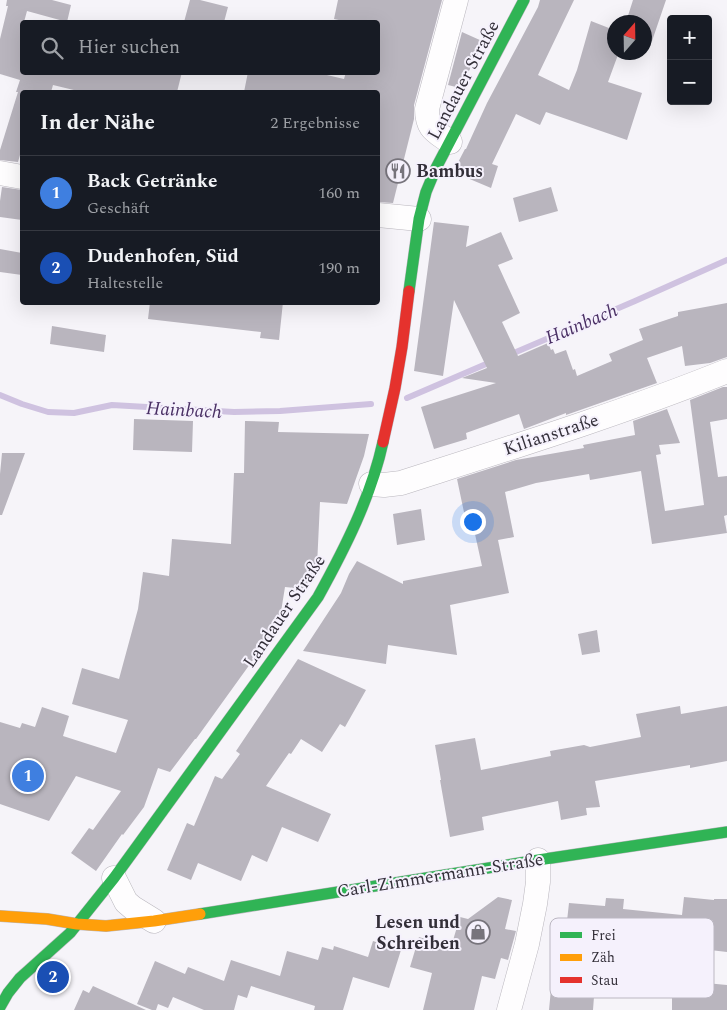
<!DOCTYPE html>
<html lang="de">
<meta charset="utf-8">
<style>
:root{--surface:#171b24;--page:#20242c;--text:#f1f3f6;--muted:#9ea1a6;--line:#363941;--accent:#77747c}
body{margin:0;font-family:Spectral,serif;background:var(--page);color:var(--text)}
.controls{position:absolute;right:15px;top:15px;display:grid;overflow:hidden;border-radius:5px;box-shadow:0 5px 20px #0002}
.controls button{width:45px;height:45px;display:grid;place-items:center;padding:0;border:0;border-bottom:1px solid var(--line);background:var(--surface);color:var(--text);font:25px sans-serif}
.compass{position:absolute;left:607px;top:15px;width:45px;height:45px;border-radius:50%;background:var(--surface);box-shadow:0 5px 20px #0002;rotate:20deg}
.you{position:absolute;left:472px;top:521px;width:18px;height:18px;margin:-12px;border:4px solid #fff;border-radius:50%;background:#1a73e8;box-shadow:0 0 0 8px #1a73e833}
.badge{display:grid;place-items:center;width:32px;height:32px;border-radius:50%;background:var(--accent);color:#fff;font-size:16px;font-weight:700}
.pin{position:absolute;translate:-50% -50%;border:2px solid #fff;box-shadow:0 1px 5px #0006}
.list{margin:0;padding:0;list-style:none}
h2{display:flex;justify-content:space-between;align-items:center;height:65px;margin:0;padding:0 20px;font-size:21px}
h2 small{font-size:16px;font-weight:400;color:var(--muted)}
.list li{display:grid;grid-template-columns:32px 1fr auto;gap:15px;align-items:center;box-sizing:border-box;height:75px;padding:0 20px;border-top:1px solid var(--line)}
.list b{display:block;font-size:19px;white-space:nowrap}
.list p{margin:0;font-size:16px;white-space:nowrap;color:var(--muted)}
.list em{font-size:16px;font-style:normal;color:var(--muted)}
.icon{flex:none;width:28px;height:28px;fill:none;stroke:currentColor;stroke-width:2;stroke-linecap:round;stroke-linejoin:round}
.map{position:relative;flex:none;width:727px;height:1010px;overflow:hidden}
.search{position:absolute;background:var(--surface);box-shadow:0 5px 20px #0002;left:20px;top:20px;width:360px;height:55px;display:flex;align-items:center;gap:12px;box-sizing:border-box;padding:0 18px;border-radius:5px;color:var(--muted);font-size:19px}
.panel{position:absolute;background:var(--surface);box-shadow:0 5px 20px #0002;left:20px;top:90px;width:360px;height:215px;border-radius:5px}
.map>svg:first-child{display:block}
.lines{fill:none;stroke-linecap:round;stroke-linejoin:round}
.stream{stroke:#cfc2e0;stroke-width:6}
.building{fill:#b9b5be}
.street-casing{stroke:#bab7be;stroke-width:25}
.fast-casing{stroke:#bab7be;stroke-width:12}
.slow-casing{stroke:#bab7be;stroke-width:12}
.jam-casing{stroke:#bab7be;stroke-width:12}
.street{stroke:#fefdfe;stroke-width:24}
.fast{stroke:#30b455;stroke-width:11}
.slow{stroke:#ff9f0a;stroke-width:11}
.jam{stroke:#e5322d;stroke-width:11}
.labels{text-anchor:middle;stroke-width:4;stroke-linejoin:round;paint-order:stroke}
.street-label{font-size:18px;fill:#332f39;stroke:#f5f1fc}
.poi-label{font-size:18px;font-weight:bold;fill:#332f39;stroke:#f5f1fc;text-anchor:start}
.water-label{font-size:19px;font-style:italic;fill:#4a3065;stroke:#f5f1fc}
.key{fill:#f5f1fc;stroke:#bbb7c2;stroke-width:1}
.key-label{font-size:14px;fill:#332f39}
</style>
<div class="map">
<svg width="727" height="1010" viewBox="0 0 727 1010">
<rect width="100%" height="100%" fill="#f6f4f9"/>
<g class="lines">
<path class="stream" d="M509,355L635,301L727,260
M0,395L22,404L48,412L74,413L112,405L234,412L280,411L371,404
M407,398L493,361"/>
</g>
<path class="building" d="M7,0H52L71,5L67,22L27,11L24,22H22V72H182L177,92H82L53,85L51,92H22V148L18,162L0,160V150L18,92H16L20,80L0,74V39L8,6H6Z
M190,0H200L228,7L224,22H184Z
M338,0H442L414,105V119L393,203L378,202V92H244L248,72H314L344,79L346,72H378V22H348L334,19Z
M540,0H574L538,75L569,90L577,70L591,21L614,30V52H619L608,82L642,93L627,140L546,112L540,125L516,114L492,164L498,166L491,188L453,172L465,149H466L487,103L538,7Z
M633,0H666L652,41L644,39V22H626Z
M462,32L482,41L479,52L460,88L448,85Z
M2,187L22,190V220L0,217V201Z
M551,187L558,211L519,222L513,198Z
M434,222L469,226L466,247L501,232L513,259L498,265L520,313L502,322L518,356L548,343L551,350L553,349L555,354L566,350L573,370L575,369L577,376L612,361L609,354L643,340L639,329L678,316V312L727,303V357L710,363L685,366L682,346L647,358L657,383L566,415V413L524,429L519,414L466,433L467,439L434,449L421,407L496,383L462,378L487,368L454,300L443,376L414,371Z
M0,249L22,253V275L0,272Z
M150,302H283L279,340L260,338L261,332L148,319Z
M52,326L106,335L104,352L50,344Z
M723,387H727V419L710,422L718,477L727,476V515L724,516L727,533L652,544L641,471L590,480L589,474L536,483L505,492L514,537L498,540L509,593L450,605L457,655L388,645L386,664L303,651L341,593L349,574L357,561L403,584V581L482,566L471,516L465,517L457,479L516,460L584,448L583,445L635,435L633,421L667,409L680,443L659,445L661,454L656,455L665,511L704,505L690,400Z
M134,419L193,421L192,452L133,450Z
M245,421L279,422L278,432L369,434L364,456L347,504L320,502L317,566L305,589L285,587L279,624L196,739H195L170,772L158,768L144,807L123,835L122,834L96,871L71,853L89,828L93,830L121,791L76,776L49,821L0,804V722L20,728L22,723L35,727L42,707L69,716L63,736L116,753L128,720L72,704L82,668L119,679L138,609L143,572L169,576L172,539L231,544L234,473H244Z
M2,453H25L2,515H0V474Z
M421,509L425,540L397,545L393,514Z
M597,630L600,652L582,655L578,634Z
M298,659L366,690L345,727L340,724L322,752L301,739L291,754L289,753L266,786L331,814L318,842L282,827L267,862L252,855L241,881L198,863L191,880L167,870L187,823L194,826L215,776L222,779L240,754L236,751Z
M680,706L681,714L727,706V761L690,768V765L595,781L600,807L586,808L587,815L561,820L558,801L482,817L484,830L450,837L440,780H441L435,745L475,738L481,770L551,756L550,751L584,745L590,747L641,737L636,714Z
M498,897L512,900L505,929L516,931L508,960L501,958L495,979L482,976L474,1010H423L432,973L410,967L419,937L451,947L460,917L468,919Z
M684,897L714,900V899H727V952L710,950L711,944L670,940L665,986L617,981L621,944L569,940L570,921H567L569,903L605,906L606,898L624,899L623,909L682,915Z
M373,941L401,950L389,988L353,977L343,1010H314L315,1006L251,986L247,998L238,995L234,1010H204L173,997L168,1008L158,1004L156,1010H152L137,1004L155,961L185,974L188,967L224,981L231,960L280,976L287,951L318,960L322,947L333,950L334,946L368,957Z
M667,975L696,977L695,982L727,985V1010H672V997L664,996Z
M569,981L595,983L593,1010H549L551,989L568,991Z
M93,986L146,1010H74L83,990L89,993Z"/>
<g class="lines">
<g class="street-casing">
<path id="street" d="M450,142C435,131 427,129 427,109L456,0
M0,173L22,177
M378,215L419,219
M371,484L384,485L401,483C510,448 620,414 727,371
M114,878L126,902L133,908L154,921
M509,1010L527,944L535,904L538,882V860"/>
</g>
<g class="fast-casing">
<path id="fast" d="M409,291L419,219L426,192L436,168L524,0
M200,914L538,860L727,832
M0,1007L8,993L20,978L70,933L114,878L318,597C345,548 371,497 383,442"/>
</g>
<g class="slow-casing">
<path id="slow" d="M0,916L47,919L77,924L106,926L154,921L200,914"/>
</g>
<g class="jam-casing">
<path id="jam" d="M383,442L395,388L402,347L409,291"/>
</g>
<use href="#street" class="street"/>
<use href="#fast" class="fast"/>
<use href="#slow" class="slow"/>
<use href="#jam" class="jam"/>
</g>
<defs>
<g id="restaurant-ring" transform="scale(1.25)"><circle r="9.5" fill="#f5f1fc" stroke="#77747c" stroke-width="1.5"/><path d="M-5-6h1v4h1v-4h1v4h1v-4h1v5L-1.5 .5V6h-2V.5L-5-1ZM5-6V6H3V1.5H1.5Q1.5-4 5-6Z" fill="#77747c"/></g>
<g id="shop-ring" transform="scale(1.25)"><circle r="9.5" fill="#f5f1fc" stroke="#77747c" stroke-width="1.5"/><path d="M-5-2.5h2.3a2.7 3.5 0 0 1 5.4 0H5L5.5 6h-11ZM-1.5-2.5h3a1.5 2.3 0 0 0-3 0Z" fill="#77747c"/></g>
</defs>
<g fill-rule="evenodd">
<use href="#restaurant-ring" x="398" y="171"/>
<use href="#shop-ring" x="478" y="932"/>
</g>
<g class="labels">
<g class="street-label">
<text transform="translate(463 80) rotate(-62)" y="6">Landauer Straße</text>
<text transform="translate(551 434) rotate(-18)" y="6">Kilianstraße</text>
<text transform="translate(284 611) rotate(-56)" y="6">Landauer Straße</text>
<text transform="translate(440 875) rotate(-9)" y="6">Carl-Zimmermann-Straße</text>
</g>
<g class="poi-label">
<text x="416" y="177">Bambus</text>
<text x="460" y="928" text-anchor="end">Lesen und<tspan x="460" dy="21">Schreiben</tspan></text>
</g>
<g class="water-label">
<text transform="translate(581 323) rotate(-23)" y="7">Hainbach</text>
<text transform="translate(184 409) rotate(3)" y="7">Hainbach</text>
</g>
</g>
<rect x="550" y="918" width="164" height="80" rx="8" class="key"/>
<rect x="560" y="932" width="22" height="6" fill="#30b455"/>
<rect x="560" y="954" width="22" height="7" fill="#ff9f0a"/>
<rect x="560" y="977" width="22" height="6" fill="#e5322d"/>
<g class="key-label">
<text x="591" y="940">Frei</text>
<text x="591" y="962">Zäh</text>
<text x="591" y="985">Stau</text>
</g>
</svg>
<div class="controls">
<button>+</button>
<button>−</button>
</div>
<svg class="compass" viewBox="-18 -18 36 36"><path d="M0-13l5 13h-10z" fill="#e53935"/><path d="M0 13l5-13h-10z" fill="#9ea1a6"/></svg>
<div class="you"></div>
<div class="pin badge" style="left:28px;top:776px;background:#3f7fe0">1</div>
<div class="pin badge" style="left:53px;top:977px;background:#1a4fb4">2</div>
<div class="search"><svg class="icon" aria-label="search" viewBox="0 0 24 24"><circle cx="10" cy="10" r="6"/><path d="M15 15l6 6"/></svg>Hier suchen</div>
<section class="panel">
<h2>In der Nähe<small>2 Ergebnisse</small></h2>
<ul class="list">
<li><span class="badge" style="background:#3f7fe0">1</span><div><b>Back Getränke</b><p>Geschäft</p></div><em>160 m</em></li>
<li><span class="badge" style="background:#1a4fb4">2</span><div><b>Dudenhofen, Süd</b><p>Haltestelle</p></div><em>190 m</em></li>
</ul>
</section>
</div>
